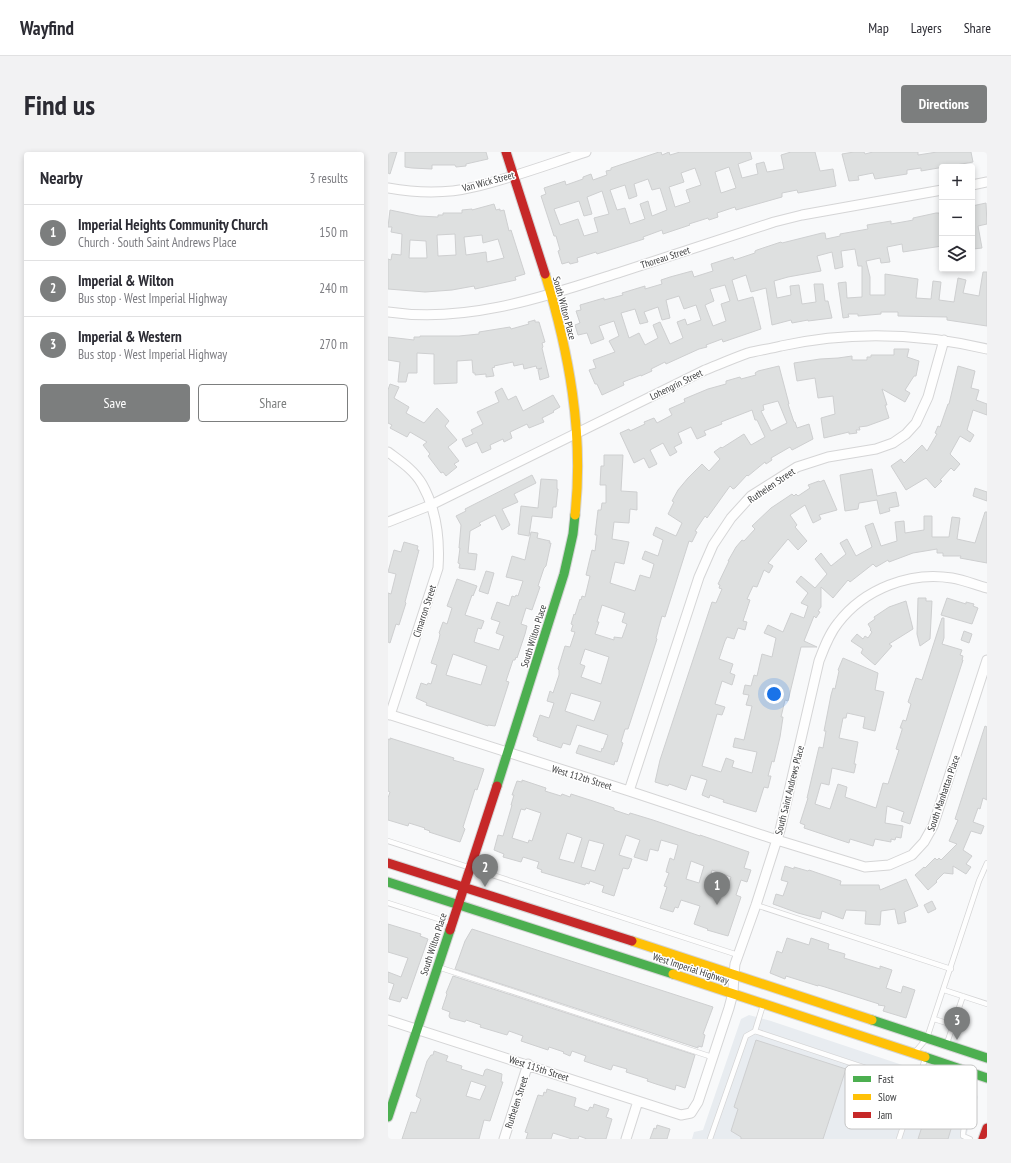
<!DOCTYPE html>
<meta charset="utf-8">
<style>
:root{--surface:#fff;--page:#f2f2f3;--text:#2b2b33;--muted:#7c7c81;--line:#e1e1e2;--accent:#7c7e7e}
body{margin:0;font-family:"PT Sans Narrow",sans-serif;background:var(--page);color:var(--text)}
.controls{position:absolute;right:12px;top:12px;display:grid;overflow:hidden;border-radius:4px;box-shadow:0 2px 6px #0003}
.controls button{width:36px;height:36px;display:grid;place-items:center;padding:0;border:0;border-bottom:1px solid var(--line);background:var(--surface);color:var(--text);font:20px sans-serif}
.you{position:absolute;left:386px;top:542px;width:14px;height:14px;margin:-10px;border:3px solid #fff;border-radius:50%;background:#1a73e8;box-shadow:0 0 0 6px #1a73e833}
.badge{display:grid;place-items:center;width:26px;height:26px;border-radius:50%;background:var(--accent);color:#fff;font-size:13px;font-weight:700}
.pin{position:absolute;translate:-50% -33px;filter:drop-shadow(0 1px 2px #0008)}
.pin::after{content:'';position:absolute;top:21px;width:14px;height:12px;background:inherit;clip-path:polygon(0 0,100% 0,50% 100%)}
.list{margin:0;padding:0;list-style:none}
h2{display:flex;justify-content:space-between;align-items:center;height:52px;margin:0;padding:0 16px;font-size:17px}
h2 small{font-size:13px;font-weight:400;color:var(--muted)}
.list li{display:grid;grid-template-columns:26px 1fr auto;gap:12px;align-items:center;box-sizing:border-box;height:56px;padding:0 16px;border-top:1px solid var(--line)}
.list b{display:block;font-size:15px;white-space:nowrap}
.list p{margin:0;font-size:13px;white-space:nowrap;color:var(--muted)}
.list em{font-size:13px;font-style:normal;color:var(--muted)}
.actions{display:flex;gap:8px;padding:12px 16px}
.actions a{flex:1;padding:9px 0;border:1px solid var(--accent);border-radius:4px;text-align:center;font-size:14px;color:var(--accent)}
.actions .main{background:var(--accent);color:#fff}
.icon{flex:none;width:22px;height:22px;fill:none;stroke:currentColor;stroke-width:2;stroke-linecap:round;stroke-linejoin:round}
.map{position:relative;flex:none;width:599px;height:987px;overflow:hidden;border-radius:4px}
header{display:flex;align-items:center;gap:24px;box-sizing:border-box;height:56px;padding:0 20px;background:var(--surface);border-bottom:1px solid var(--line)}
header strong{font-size:19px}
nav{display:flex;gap:22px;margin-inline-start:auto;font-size:14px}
.intro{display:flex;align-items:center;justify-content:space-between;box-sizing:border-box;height:96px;padding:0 24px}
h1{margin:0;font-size:28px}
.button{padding:10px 18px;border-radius:4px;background:var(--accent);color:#fff;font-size:14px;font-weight:700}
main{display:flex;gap:24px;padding:0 24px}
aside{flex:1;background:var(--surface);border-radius:4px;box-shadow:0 2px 6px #0003}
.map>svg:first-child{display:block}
.built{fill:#e8ecf0}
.building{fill:#dee0e0;stroke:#cecfd0;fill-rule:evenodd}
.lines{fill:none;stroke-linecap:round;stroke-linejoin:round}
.lane-casing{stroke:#d5d5d6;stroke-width:6}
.street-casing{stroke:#d5d5d6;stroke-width:11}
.fast-casing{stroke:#d5d5d6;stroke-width:11}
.slow-casing{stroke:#d5d5d6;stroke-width:11}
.jam-casing{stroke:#d5d5d6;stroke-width:11}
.lane{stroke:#fefefe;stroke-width:4.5}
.street{stroke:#fefefe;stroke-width:9}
.fast{stroke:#4caf50;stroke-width:9}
.slow{stroke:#ffc107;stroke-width:9}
.jam{stroke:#c62828;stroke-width:9}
.labels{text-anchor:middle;stroke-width:3;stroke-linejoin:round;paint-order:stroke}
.street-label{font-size:10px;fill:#3a3b3c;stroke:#fff}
.key{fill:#fff;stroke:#c4c4c4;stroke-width:1}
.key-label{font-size:11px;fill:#3a3b3c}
</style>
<header>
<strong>Wayfind</strong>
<nav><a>Map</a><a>Layers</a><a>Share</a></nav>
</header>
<div class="intro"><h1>Find us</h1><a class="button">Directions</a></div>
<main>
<aside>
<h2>Nearby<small>3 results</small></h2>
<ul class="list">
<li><span class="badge">1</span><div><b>Imperial Heights Community Church</b><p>Church · South Saint Andrews Place</p></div><em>150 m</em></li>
<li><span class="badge">2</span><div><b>Imperial &amp; Wilton</b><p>Bus stop · West Imperial Highway</p></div><em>240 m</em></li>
<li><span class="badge">3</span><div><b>Imperial &amp; Western</b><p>Bus stop · West Imperial Highway</p></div><em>270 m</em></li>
</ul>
<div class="actions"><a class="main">Save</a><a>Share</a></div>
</aside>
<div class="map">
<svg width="599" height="987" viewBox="0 0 599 987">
<rect width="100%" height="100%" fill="#f8f9fa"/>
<path class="built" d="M361,863L383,869L586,937L590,945L577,987H304L306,980L315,978L353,867Z"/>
<path class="building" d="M0,0H9L2,22L0,21Z
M17,0H98L100,7L78,12V14L68,15L67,13H44V17L24,16L17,15Z
M271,0H273L274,3L281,0L282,3L292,0H362L364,7L350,12L354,26L370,22L368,12L376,10L379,20L396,17L393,3L403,0H427L432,19L445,17L448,34L410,41L409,38L394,41V45L348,58L347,55L329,61L330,65L321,68L320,66L301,72L302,73L275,82L274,78L255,85L256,87L209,102L208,100L189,106L190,110L182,112L181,110L174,112L170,99L172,98L168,84H166L153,44L158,42L156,36L177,29L178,33L195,27V25L203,22L205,28L219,23L218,19L223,18V16ZM341,15L348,36L333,41L327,20ZM307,16L313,33L298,38L302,50L287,55L281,35L296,30L293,21ZM260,27L264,38L272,36L279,58L264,64L260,49L252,52L257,67L242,72L237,56L229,58L222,38L237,33L241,47L249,44L246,32ZM214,39L221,62L206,66L210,80L196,84L190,67L172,73L166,57L191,49L196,64L204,62L199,45Z
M466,0H476L477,2L485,0H530V3L549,0H583L585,10L533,19V16L519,18V22L487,27L485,21L470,24L471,28L461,29L454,2Z
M598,51L599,72L590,74L594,96L585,97L584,88V54Z
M106,52L108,58L112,57V59L116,58L121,79L123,78L137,122L127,125L128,128L87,137L86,134L64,138L37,140L0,137V107L3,108L4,102L13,103L14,82L3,80L4,75H0L2,58L31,64L50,65V63H55V61H74V58L84,57V58ZM67,82L68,103L50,104L49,83ZM94,83L95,91L110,87L116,106L99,110L98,100L78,103L76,85ZM22,88L38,89L39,106H21Z
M548,61H551L552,67L554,66V94L515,100L514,92L499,95L502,110L493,111L492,106L478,109L482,125V143H497V122L530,127L528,146L543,147L545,129L553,130L551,148L566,150L570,126L578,128L575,141L591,144L595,120H599V174L559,168V165L510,164V160H493V162L470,164V162H460L461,165L455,166L450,131L458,130L459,146L474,145V114H470L467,97L453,99L455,115L447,117L444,100L429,104L433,119L400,125L386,129L389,146L403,143L402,134L411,133L414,152L428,150L426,132H435L437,149H440L444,166L420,169V168L404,171L403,168L384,173L378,136L363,140L358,123L344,128L350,149L365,145L373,177L335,190L334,187L318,193L319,195L311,197L278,212L277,210L263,217L264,219L253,224V223L235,230L236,233L214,243L209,232H207L201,218L208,216L205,208L227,200L221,189L231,184L226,169L211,174L216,187L203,192L199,181L190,183L187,173L192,171L188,159L193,158L192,153L216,146V148L235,143L234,141L257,134V137L274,132L273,128L282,125L304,119L306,125L325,119L323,112L345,105L346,108L367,101V99L369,98L393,90L394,91L434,81H437L438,87L452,84V82L480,77L479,73L503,69V72L520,69L525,68V66ZM337,133L342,149L333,152L338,169L325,174L317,153L326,149L322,137ZM291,144L296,157L308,153L313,168L299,173L297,167L289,170L295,186L282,192L272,170L265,173L270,186L257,193L251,181L241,186L233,161L247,157L252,172L260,170L256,160L270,155L274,168L282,166L278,148Z
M147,168V170H151L157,190L154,191L155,195L154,196L161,225L152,228L150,218L154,216L149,217L148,214L136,217L135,212L126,214L125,210L106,214L107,215L104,216L106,224L98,225V222L87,223V221H85L84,208L69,209V231L46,232V202L29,201V221H20L18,230H10L12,210L0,208V185L26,188V185H32V184H71L91,182V180L122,175L123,177L141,172L140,170Z
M506,197H521L519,205L531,209L528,224H526L517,238L522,241L517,250L494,237L499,253H497L501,266L479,274L471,275L472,278H468L469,281L461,282V280L436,286L433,266L447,262L445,244L430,246L427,226L409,229L406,211L432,207L450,206L464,204V208H479V205H483V203H506Z
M391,214L401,252H400L406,270H407L409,276L421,272L425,287L408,296L404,298L402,295L383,306L384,308L378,312L377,310L360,324L359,323L347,336L345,337L342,334L319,366L317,364L307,379L309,380L304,390L301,389L277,465L274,464L270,478V479L268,486L269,487L254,534L240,577H237L233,590L235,591L229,610L227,609L226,613L188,601L191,593L213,600L214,596L215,597L220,583L192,574L189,573L182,593L175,591L173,596L149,588L150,586L145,584L152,563L161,566L166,551L159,549L162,539L165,541L171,523V518L170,517L177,494L182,495L187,480L183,479L185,473L183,472L186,462L187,463L192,447L193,448L194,444L197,445L202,424L198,423L202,406L204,398L207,399L209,383H207L210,358H213L214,351H218V333H212L213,314H216V303H235L233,339L249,340V358L242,357L241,371L226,370L224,387L241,390L236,412L227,410L222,431L247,439L252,423L262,426L266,412L254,407L257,399L270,404L275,388L265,383L268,375L288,384L294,371L280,362L286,350L284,349L290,338L300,326L314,312L321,319L332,307L326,300L333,295L334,296L356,282L363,293L377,285L369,268H367L364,258L333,270L334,272L316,279L318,283L309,287L303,275L290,281L294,291L286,295L289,300L282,304L275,291L262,298L269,312L261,316L256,306L246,311L232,281L241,277L242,279L257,272L256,270L266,266L269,271L284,263L281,257L297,250L296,247L320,237L338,232V229L352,225L353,227L368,223L367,221L370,219ZM390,249L399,271L383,279L373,259L376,258L375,253ZM214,453L237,461L234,470L239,472L234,486L226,485V488L207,482L211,470H209ZM197,497L221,505L213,532L193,525L197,514L192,512ZM183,541L213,550L206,569L177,559Z
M570,214L587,219L583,236L591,238L588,248L599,252V263L585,258L579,278L586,283L582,290L572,284L562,302L572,312L566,319L563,316L552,328L554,329L547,336L538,326L518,338L503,314L513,307L516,311L534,293L539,299L549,282L547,281L550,274L552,275L560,252H561Z
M2,232L11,235L6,246L21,255L18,261L36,271L49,256L61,269L57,274L69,288L60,295L71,309L66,312L69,315L58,324L55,320L53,321L40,304L42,302L35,293L39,290L22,280L19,285L2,276L4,273L0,271V238Z
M114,236L120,248L128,244L135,259L165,243L172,255L165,259L166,260L154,266L156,270L141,276L139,272L122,280L124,286L116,290L115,287L102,293L103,297L94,301L89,290L78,295L74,287L85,282L83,278L95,272L89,260L111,250L107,240Z
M484,317L489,344L508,340L511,354L501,356L502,359L492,362L489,348L471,351L470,357L457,359L452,323Z
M144,323L148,331L126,342L130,350L114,357L122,373L114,378L107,363L91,371L93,373L82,379L80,401L89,402L87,418L71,416L72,412L70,411L72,396H71L73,373L68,364L78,359L77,357Z
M153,327L169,328V337H170L168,355H165L164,366L144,364L141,384L130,382L133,354L150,356Z
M436,328L449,358L431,363L433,367L425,371L417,353L402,363L409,373L407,375L419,389L410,398L400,387L380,411L385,414L381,421L376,418L369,435L365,434L359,447L362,448L355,469L359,470L357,478L350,476L346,487L339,485L337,489L331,507L345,512L342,521L347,523L344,533L334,529L327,552L337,555L334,563L329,562L314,614L333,620L338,606L346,609L344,615L364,621L369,600L345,595L347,586L356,588L364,554L358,553L361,543L355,542L357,533L363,534L366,523L369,524L374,502L384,505L388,486L376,481L380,473L395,480L403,461L416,466L420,454L413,451L420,441L408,430L413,424L427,436L439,422L427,407L433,401L443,414L458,402L452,391L459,387L468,404L484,395L477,374L485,371L493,394L509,389L507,370L516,369L517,381L536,378V364H544V385H561L564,365L572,366L569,387L587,391L597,360H599V411L572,406L573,404H555V401H549V397L525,401L501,410L500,408L488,415L485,412L462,430L460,428L445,446L433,435V455L430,459L432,460L428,466L426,464L416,489L429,495H413L400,549L397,548L393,565H395L392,585L386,610L384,609L380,624H383L380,636L376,635L368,660L335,650L336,648L322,643L321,646L314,643L319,628L303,623L298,638L281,632L280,634L267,630L272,608L324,450L328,451L334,437L331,436L332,433L330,432L341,409H340L348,395L354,388L356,389L367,377L364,374L383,356L404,342L406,344L408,342L410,344L422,336L420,333L431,329L432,330Z
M587,336L599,340V349L585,344Z
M143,380L150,381L149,386L162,389L161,391H163L158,414L156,416L150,434L152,435L144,458L138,456L133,472L139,474L137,482L129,506L128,505L127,508H125L118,529L121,530L107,574L100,573V574L38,553L39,551L28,546L33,531L39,533L40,531L43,532L49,513L43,511L51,487L52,482L51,481L55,470L59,472L64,456L59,454L69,427L89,434L85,444L84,443L77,463L96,469L93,477L90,476L86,490L111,498L116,484L108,481L112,470L103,467L109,450L121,454L124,444L127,445L128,443L130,444L135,429L118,425L124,404L137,408ZM65,502L99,514L93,533L58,523Z
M16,390L30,394L29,398H31L17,450L18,451L11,473L8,472L2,491L0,490V441L3,442L8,422L0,420L6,398L13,400Z
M98,419L106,421L100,442L91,439Z
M530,446H538V449H544L542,487L532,494L529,482Z
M559,446L578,452V450L586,452L585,454L590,456L584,472L553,463Z
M518,449L525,477L501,492L504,494L487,513L473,501L475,497L463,489L469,482L475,487L477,484L480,486L484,480L482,478L483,477L480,472L487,467L486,465L501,455Z
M554,466H556V486L554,492L574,498L572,503L575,504L574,508H575L522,672L513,669L516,660L499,654L497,671L515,674L513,686L508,685L507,688L503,687V690L487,687L485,694L462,687L461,691L416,676L417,673L412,671L420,646H419L431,595L435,596L438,579H436L443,543L445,536L447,537L451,519L450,518L455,506L490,521L487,538L496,540L487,579L475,576L477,565L459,561L458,566H455L451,586L470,590L466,612H468L466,621L444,616L441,633L433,631L427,652L442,657L450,632L459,635L457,645L488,656L495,631L500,632L511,598L508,597L514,578V576H512L515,568L518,569L523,552L520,550L528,526L534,528Z
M576,479L584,482L581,491L573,488Z
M597,574L599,575V648L595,646L592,657L590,656L585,670L596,674L593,682L583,679L575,698L584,704L578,712L583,715L578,722L565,714V722L556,721L548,729L549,730L540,738L527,723L536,715L537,716L547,706L549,708L551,706L553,708L569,692L561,689L570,668L567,667Z
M2,586L66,606L65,608L96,617L89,638L87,637L75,675L77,677L72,690L41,680L42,679L36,677L37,676L21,671L20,674L0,668V646L2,640L0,639V587L2,588Z
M134,628L158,636L157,639L173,644L174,642L182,645L183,642L205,649L226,656V658L241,663L242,661L265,668L312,684V683L361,700L356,716L363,718L359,730L353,728L348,743L353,745L340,784L319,778L320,777L306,772L312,754L293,748L290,756L287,755L285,760L272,756L279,735L276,734L281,721L278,720L279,716L282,706L286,708L290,693L273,688L270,699L262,697L259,709L246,705L252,688L238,683L231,703L244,707L241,716L240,717L235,716L226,744L214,740L216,734L202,729L201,732L198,731L197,733L153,720L154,718L149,716L151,710L135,705L133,710L115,705L116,702L106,698L110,683L115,684L124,653H123L126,643H124L129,629L134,630ZM138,656L153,661L144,689L141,688L140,691L124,686L133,657L137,658ZM179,681L194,686L186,711L171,707ZM201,688L216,692L207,719L193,715ZM303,709L316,714L311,731L298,727ZM324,718L343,725L338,740L320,734Z
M397,714L406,717V715L420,719L421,718L453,729L452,733H491L492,738L518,727L530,754L516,760L518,770L510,772L507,757L493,759L492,773L477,772L478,759L458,758L455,767L434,759L432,767L410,761L385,752L388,742L395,744L400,730L393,728Z
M544,749L548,757L540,761L536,753Z
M0,772L33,782L32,784L40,787L19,847L14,845L12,850L1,847L6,832L0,830V820L13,825L20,806L0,800Z
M84,777L325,855L315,882L317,883L314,895L310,894V896L67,817L77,789Z
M399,786L421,793L423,786L441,792L440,797L457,802L456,806L492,817V814L504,818L498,836L513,841L515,834L527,838L518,866L495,859L497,854L490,853L491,852L437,835L430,833V834L398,824L397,827L382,821L389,799L394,801Z
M65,824L307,903L297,936L288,933L287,938L268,932L259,929L260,927L238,920L239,917L225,913L223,918L196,909L198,904L184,899L182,904L175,901L176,900L161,895L160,898L133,889L135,884L121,879L119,883L92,875L93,873L78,868L77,870L62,866L61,864L62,860L54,857L59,842L58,841Z
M368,888L458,917L435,987H353V985L343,979L350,957L346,955Z
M46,899L60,904L58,909L74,914L73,917L95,924L97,918L99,917L114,922L113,930H115L102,969L96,968L91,987H14L23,960L28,961L33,947L28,944L39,909L43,903H45ZM83,929L98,934L92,948L78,944Z
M159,937L188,946L186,954L200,959L202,955L205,956L206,952L221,957L218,965L224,967L218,987H199L191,984L190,987H184L165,981L163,987H138L140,981L137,980L150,943L155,944L156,940L158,941Z
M540,956L565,965V966L566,967L560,987H530Z
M269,973L282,977L279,987H262L266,976L268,977Z"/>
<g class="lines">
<g class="lane-casing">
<path id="lane" d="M0,689L350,803
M0,751L63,771
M368,753L563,817
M50,815L324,905
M556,838L599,852
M375,853L367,879L577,949C583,958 575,972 575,984L582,987
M546,867L565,873
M559,891L575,844
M528,899L539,886L591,729L599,711
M322,987L358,884L367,879
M511,987L537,907"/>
</g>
<g class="street-casing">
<path id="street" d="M584,33L599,30
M0,36C28,41 58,42 86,35C124,26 161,12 198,0
M0,160C80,172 158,144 233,120C284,103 335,87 386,70L414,63L554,38
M0,300C12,309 26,318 34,332C48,357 52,387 50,416L2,563
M0,370L43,353L317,218C332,212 346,206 360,201C371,198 382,197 393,194C461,179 531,181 599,197
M0,562L241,639L389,688L477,715L501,713L524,703L536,690L545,674L599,508
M241,639L311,425L325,393L343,366L363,344L409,315L440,305L488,297L505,291L518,282L528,271L540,245L556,188
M0,868L293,963L303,961L310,950L341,856L345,841L346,822L347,812L368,753L392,678L431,509C436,496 441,482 450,471C476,437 522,419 564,426C576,428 588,433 599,436
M116,987L140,912
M238,987L250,949"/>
</g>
<g class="fast-casing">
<path id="fast" d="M109,634L176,422L185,382L187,363
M0,730L285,822
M484,868L599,906
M537,905L599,926
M0,965L62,778"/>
</g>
<g class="slow-casing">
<path id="slow" d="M157,122C181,200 196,281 187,363
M244,789L484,868
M285,822L537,905"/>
</g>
<g class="jam-casing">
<path id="jam" d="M118,0L157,122
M0,711L244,789
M62,778L109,634
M595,987L599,976"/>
</g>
<use href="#lane" class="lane"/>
<use href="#street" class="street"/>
<use href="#fast" class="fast"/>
<use href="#slow" class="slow"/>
<use href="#jam" class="jam"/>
</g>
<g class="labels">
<g class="street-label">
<text transform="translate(100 29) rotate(-15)" y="4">Van Wick Street</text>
<text transform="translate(277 105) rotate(-18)" y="4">Thoreau Street</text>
<text transform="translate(177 156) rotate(75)" y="4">South Wilton Place</text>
<text transform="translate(288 232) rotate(-26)" y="4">Lohengrin Street</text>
<text transform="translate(383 333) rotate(-34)" y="4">Ruthelen Street</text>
<text transform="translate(36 459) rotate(-72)" y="4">Cimarron Street</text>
<text transform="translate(145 484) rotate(-73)" y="4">South Wilton Place</text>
<text transform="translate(194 625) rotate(17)" y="4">West 112th Street</text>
<text transform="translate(401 638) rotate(-76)" y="4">South Saint Andrews Place</text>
<text transform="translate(555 641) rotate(-71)" y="4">South Manhattan Place</text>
<text transform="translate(45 792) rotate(-72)" y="4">South Wilton Place</text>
<text transform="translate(303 816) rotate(18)" y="4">West Imperial Highway</text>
<text transform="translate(151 916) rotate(18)" y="4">West 115th Street</text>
<text transform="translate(128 950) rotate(-72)" y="4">Ruthelen Street</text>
</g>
</g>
<rect x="457" y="913" width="132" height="64" rx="6" class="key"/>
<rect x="465" y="924" width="18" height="6" fill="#4caf50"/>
<rect x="465" y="942" width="18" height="6" fill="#ffc107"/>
<rect x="465" y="960" width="18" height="6" fill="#c62828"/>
<g class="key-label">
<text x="490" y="931">Fast</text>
<text x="490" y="949">Slow</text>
<text x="490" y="967">Jam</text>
</g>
</svg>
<div class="controls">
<button>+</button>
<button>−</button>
<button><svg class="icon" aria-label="layers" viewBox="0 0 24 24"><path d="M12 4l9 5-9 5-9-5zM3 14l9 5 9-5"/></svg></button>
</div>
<div class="you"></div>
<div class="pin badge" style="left:329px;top:753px">1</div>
<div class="pin badge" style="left:97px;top:735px">2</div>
<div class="pin badge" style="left:569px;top:888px">3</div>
</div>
</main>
